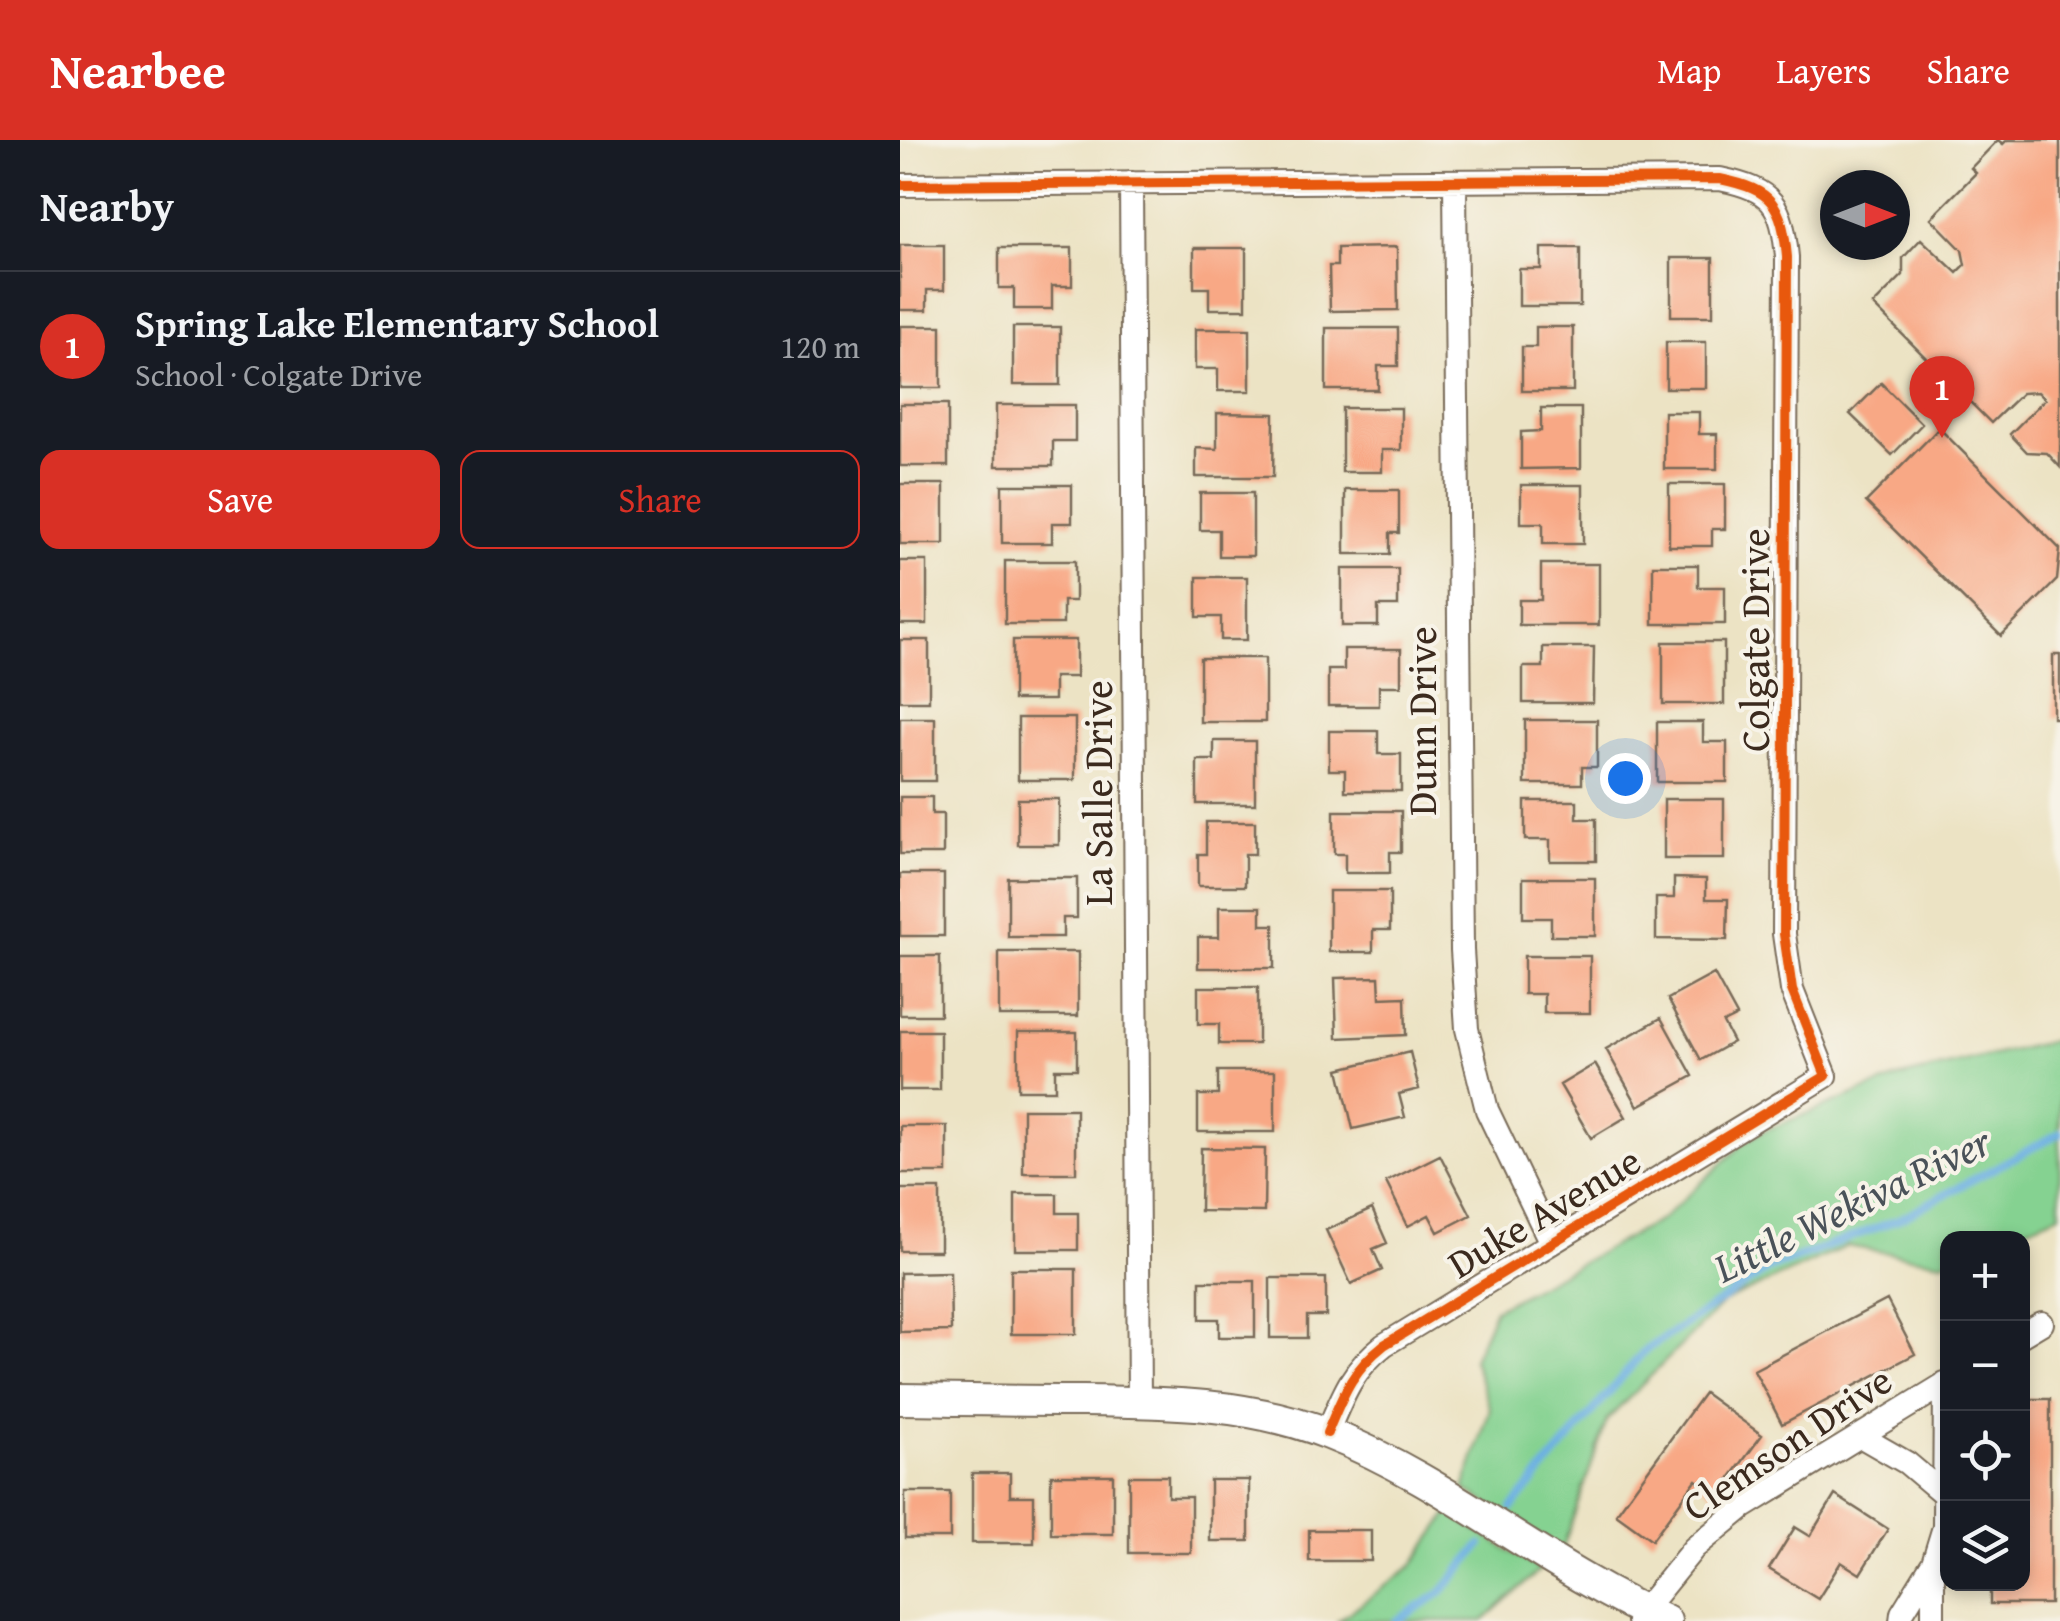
<!DOCTYPE html>
<meta charset="utf-8">
<style>
:root{--surface:#171b24;--page:#242831;--text:#f1f3f6;--muted:#9ea1a6;--line:#363941;--accent:#d93025}
body{margin:0;font-family:"Gentium Book Plus",serif;background:var(--page);color:var(--text)}
.controls{position:absolute;right:30px;bottom:30px;display:grid;overflow:hidden;border-radius:20px;box-shadow:0 5px 15px #0003}
.controls button{width:90px;height:90px;display:grid;place-items:center;padding:0;border:0;border-bottom:2px solid var(--line);background:var(--surface);color:var(--text);font:50px sans-serif}
.compass{position:absolute;left:920px;top:30px;width:90px;height:90px;border-radius:50%;background:var(--surface);box-shadow:0 5px 15px #0003;rotate:90deg}
.you{position:absolute;left:725px;top:638px;width:35px;height:35px;margin:-25px;border:8px solid #fff;border-radius:50%;background:#1a73e8;box-shadow:0 0 0 15px #1a73e833}
.badge{display:grid;place-items:center;width:65px;height:65px;border-radius:50%;background:var(--accent);color:#fff;font-size:32px;font-weight:700}
.pin{position:absolute;translate:-50% -82px;filter:drop-shadow(0 2px 5px #0008)}
.pin::after{content:'';position:absolute;top:52px;width:35px;height:30px;background:inherit;clip-path:polygon(0 0,100% 0,50% 100%)}
.list{margin:0;padding:0;list-style:none}
h2{display:flex;justify-content:space-between;align-items:center;height:130px;margin:0;padding:0 40px;font-size:42px}
h2 small{font-size:32px;font-weight:400;color:var(--muted)}
.list li{display:grid;grid-template-columns:65px 1fr auto;gap:30px;align-items:center;box-sizing:border-box;height:150px;padding:0 40px;border-top:2px solid var(--line)}
.list b{display:block;font-size:38px;white-space:nowrap}
.list p{margin:0;font-size:32px;white-space:nowrap;color:var(--muted)}
.list em{font-size:32px;font-style:normal;color:var(--muted)}
.actions{display:flex;gap:20px;padding:30px 40px}
.actions a{flex:1;padding:22px 0;border:2px solid var(--accent);border-radius:20px;text-align:center;font-size:35px;color:var(--accent)}
.actions .main{background:var(--accent);color:#fff}
.icon{flex:none;width:55px;height:55px;fill:none;stroke:currentColor;stroke-width:2;stroke-linecap:round;stroke-linejoin:round}
.map{position:relative;flex:none;width:1160px;height:1481px;overflow:hidden}
header{display:flex;align-items:center;gap:60px;box-sizing:border-box;height:140px;padding:0 50px;background:var(--accent);color:#fff}
header strong{font-size:48px}
nav{display:flex;gap:55px;margin-inline-start:auto;font-size:35px}
main{display:flex}
aside{flex:1;background:var(--surface)}
.map>svg:first-child{display:block}
.green{fill:#85d291;stroke:#607e58;stroke-width:2.5}
.lines{fill:none;stroke-linecap:round;stroke-linejoin:round}
.stream{stroke:#6cb0e2;stroke-width:8}
.building{fill:#f8a885}
.street-casing{stroke:#796b58;stroke-width:26}
.secondary-casing{stroke:#796b58;stroke-width:34}
.street{stroke:#fff;stroke-width:22}
.secondary{stroke:#fff;stroke-width:30}
.cycleway-casing{stroke:#f7f3e8;stroke-width:16}
.cycleway{stroke:#e8590c;stroke-width:10}
.labels{text-anchor:middle;stroke-width:8;stroke-linejoin:round;paint-order:stroke}
.street-label{font-size:40px;fill:#3b2a1e;stroke:#f7f3e8}
.water-label{font-size:42px;font-style:italic;fill:#4a5259;stroke:#f7f3e8}
</style>
<header>
<strong>Nearbee</strong>
<nav><a>Map</a><a>Layers</a><a>Share</a></nav>
</header>
<main>
<aside>
<h2>Nearby<small></small></h2>
<ul class="list">
<li><span class="badge">1</span><div><b>Spring Lake Elementary School</b><p>School · Colgate Drive</p></div><em>120 m</em></li>
</ul>
<div class="actions"><a class="main">Save</a><a>Share</a></div>
</aside>
<div class="map">
<svg width="1160" height="1481" viewBox="0 0 1160 1481">
<rect width="100%" height="100%" fill="#f7f3e8"/>
<filter id="ink" filterUnits="userSpaceOnUse"><feTurbulence type="fractalNoise" baseFrequency=".01" numOctaves="2"/><feDisplacementMap in="SourceGraphic" scale="20" xChannelSelector="R" yChannelSelector="G"/><feConvolveMatrix kernelMatrix="1 2 1 2 8 2 1 2 1" color-interpolation-filters="sRGB"/></filter>
<filter id="wash" filterUnits="userSpaceOnUse"><feTurbulence type="fractalNoise" baseFrequency=".0048" numOctaves="4" result="noise"/><feDisplacementMap in="SourceGraphic" scale="40" xChannelSelector="R" yChannelSelector="G"/><feGaussianBlur stdDeviation="2.25" result="paint"/><feColorMatrix in="noise" values="0 0 0 0 0 0 0 0 0 0 0 0 0 0 0 0 0 1.4 0 .05"/><feComposite in="paint" operator="in"/></filter>
<g filter="url(#wash)">
<rect width="100%" height="100%" fill="#ece3c4"/>
<path class="green" d="M1160,899V1074L1101,1098H1048L1047,1120L1042,1122L947,1106L824,1162L707,1280L662,1410L564,1349L590,1269L573,1219L595,1169L762,1079L844,1003L863,991L997,938Z
M549,1373L640,1430L583,1481H438L512,1426Z"/>
<g class="lines">
<path class="stream" d="M612,1368L744,1211L869,1129L999,1079L1160,993
M496,1481L541,1453L581,1405"/>
</g>
<g id="blocks">
<path class="building" d="M1098,0L1103,4L1107,0H1160V327L1147,313L1127,312L1110,294L1145,259L1138,252L1122,253L1091,283L973,165L1003,135V118L1021,99L1057,133L1065,125L1062,110L1031,78L1076,33L1071,28Z
M0,105H44V150H27V170H0Z
M497,107L498,170L430,171L429,126H437V108Z
M99,108H172V146H152V169H114V148H99Z
M294,108H346V169H309V148H294Z
M641,108H680V166H619V129H641Z
M771,118H813V176H771Z
M0,186H41V248H0Z
M113,187H160V245H113Z
M636,187H673V251H622V207H636Z
M426,188H498V226H478V250H426Z
M295,189H350V251H318V229H295Z
M766,202H806V248H766Z
M981,243L1022,284L992,315L950,274Z
M0,264H48V326H0Z
M96,265H175V301H153V326H96Z
M442,268H501V310H482V332H442Z
M641,268H681V328L621,329V292L641,291Z
M764,272H799V294H817V329H764Z
M317,273L374,274L373,337H296V308L317,309Z
M1039,288L1160,409L1157,440L1101,496L966,362Z
M0,344H44V404H0Z
M769,344H825V389H812V406H769Z
M102,345H172V383H152V403H102Z
M621,345H683V404H643V383H621Z
M445,350H499V393H490V414H445Z
M300,353H353V416H319V390H300Z
M0,421H27V484H0Z
M105,421H175V461H163V484H105Z
M641,424H699V485H619V460H641Z
M753,425H798V447H825V484H753Z
M442,429H498V466H478V486H442Z
M297,437H347V500H321V477H297Z
M0,500H29V561H0Z
M113,500H176V537H154V560H113Z
M763,502H824V564H763Z
M643,507H694L693,563H623V527H643Z
M444,509H501V546H479V566H428V530H444Z
M1153,515H1160V578H1153Z
M300,518H365V582H300Z
M0,578H35V641H0Z
M118,578H175V640H118Z
M625,580H697V627H682V644H625Z
M757,582H803V602H827V642H757Z
M429,591H478V614H501V651H445V630H429Z
M314,601H355V664H297V620H314Z
M0,657H32V674H43V714H0Z
M118,659H159V705H118Z
M764,659H824V719H764Z
M625,661H677V679H696V721H650V700H625Z
M434,671H501V712H490V733H445V714H434Z
M306,682H355V714H345V746H298V714H306Z
M0,734H44V796H0Z
M108,738H177V778H163V797H108Z
M623,738H695V796H651V778H623Z
M774,738L806,739V759H828L827,800L756,799V758H774Z
M429,751H490V790H473V812H429Z
M319,767H361V785H374V828H298V797H319Z
M99,812H178V876H99Z
M0,816H40V875H0Z
M624,816H690V873H644V854H624Z
M814,834L837,876L823,883L833,902L801,920L768,859Z
M479,837L480,858L505,857L506,895L437,898L435,838Z
M298,847H358V904H319V884H298Z
M761,878L793,936L738,966L706,909Z
M0,891H40V950H0Z
M118,892H177V929H155V950H118Z
M510,912L519,949L499,954L505,977L453,989L439,929Z
M695,924L726,977L691,998L660,945Z
M318,931H375V992H298V955H318Z
M123,969H176V1033H123Z
M0,986H47V1033H0Z
M301,1008L365,1009L364,1072L300,1071Z
M540,1015L571,1075L538,1092L529,1075L508,1086L486,1042Z
M0,1049H40V1111H0Z
M115,1054H157V1073H178V1110H115Z
M472,1069L487,1103L473,1109L482,1130L451,1144L426,1090Z
M111,1129H176V1194H111Z
M50,1132L51,1191L0,1192V1133Z
M370,1138H426V1176H407V1198H370Z
M300,1141H355V1197H319V1179H300Z
M987,1160L1015,1214L882,1284L854,1230Z
M804,1253L862,1295L817,1356L796,1340L752,1400L716,1374Z
M1122,1259H1150V1464H1090V1444H1122Z
M72,1333H110V1356H134V1403H72Z
M151,1335H213V1394H151Z
M229,1336H268V1357H291V1413H229Z
M310,1340H349V1401H310Z
M5,1352H50V1398H5Z
M935,1355L988,1389L960,1434L941,1422L918,1459L869,1429L895,1387L910,1396Z
M409,1390H471V1421H409Z"/>
</g>
</g>
<g filter="url(#ink)">
<use href="#blocks" fill-opacity="0" stroke="#796b58" stroke-width="2.5"/>
<g class="lines">
<g class="street-casing">
<path id="street" d="M555,42L562,810L567,889L587,970L651,1103
M231,43L239,1262
M0,45L820,39C873,50 882,64 887,117L884,794L892,850L926,936L484,1205C451,1231 443,1255 427,1293
M1122,1195L1142,1183
M960,1296L1007,1323L1045,1355
M738,1481L743,1471L794,1408L844,1367L1048,1242
M1001,1481L1002,1473L1031,1426
M1033,1481V1423L1044,1387L1045,1243"/>
</g>
<g class="secondary-casing">
<path id="secondary" d="M0,1259C58,1260 116,1261 174,1261C259,1262 349,1262 429,1294C549,1341 648,1430 766,1481"/>
</g>
<use href="#street" class="street"/>
<use href="#secondary" class="secondary"/>
<g class="cycleway-casing">
<path id="cycleway" d="M0,45L820,39C873,50 882,64 887,117L884,794L892,850L926,936L484,1205C451,1231 443,1255 427,1293"/>
</g>
<use href="#cycleway" class="cycleway"/>
</g>
</g>
<g class="labels">
<g class="street-label">
<text transform="translate(855 500) rotate(-90)" y="14">Colgate Drive</text>
<text transform="translate(522 581) rotate(-90)" y="14">Dunn Drive</text>
<text transform="translate(198 653) rotate(-90)" y="14">La Salle Drive</text>
<text transform="translate(644 1072) rotate(-31)" y="14">Duke Avenue</text>
<text transform="translate(887 1303) rotate(-34)" y="14">Clemson Drive</text>
</g>
<g class="water-label">
<text transform="translate(952 1064) rotate(-26)" y="15">Little Wekiva River</text>
</g>
</g>
</svg>
<div class="controls">
<button>+</button>
<button>−</button>
<button><svg class="icon" aria-label="locate" viewBox="0 0 24 24"><circle cx="12" cy="12" r="6"/><path d="M12 2v4M12 18v4M2 12h4M18 12h4"/></svg></button>
<button><svg class="icon" aria-label="layers" viewBox="0 0 24 24"><path d="M12 4l9 5-9 5-9-5zM3 14l9 5 9-5"/></svg></button>
</div>
<svg class="compass" viewBox="-18 -18 36 36"><path d="M0-13l5 13h-10z" fill="#e53935"/><path d="M0 13l5-13h-10z" fill="#9ea1a6"/></svg>
<div class="you"></div>
<div class="pin badge" style="left:1042px;top:298px">1</div>
</div>
</main>
